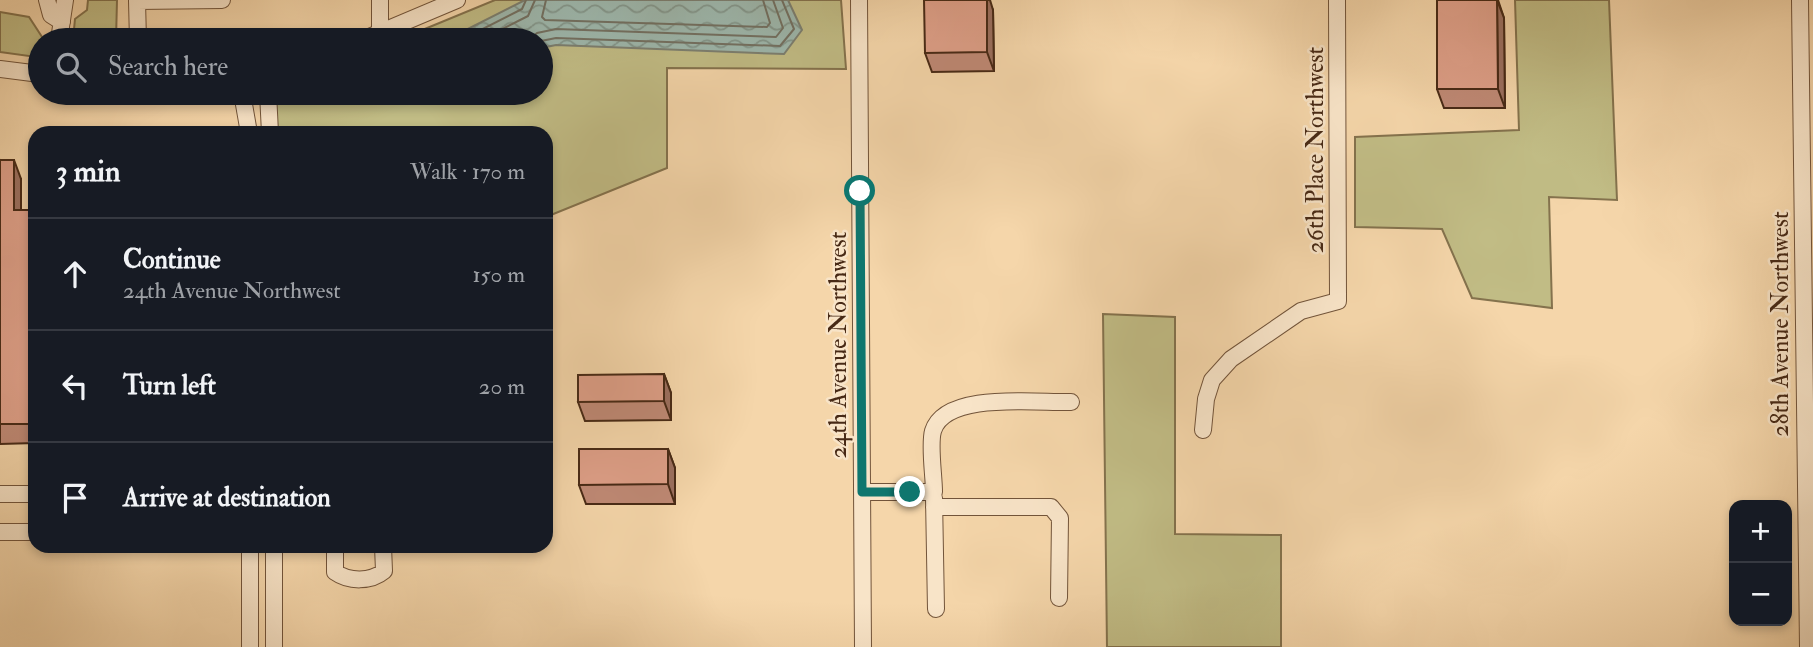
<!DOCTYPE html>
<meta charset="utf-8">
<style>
:root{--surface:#171b24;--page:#242831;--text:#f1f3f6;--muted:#9ea1a6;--line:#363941}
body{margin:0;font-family:"IM FELL Double Pica",serif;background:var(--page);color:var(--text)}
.controls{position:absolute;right:21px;bottom:21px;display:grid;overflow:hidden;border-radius:14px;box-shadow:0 4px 10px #0003}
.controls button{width:63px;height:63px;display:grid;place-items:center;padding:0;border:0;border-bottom:2px solid var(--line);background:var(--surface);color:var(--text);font:35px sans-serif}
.stop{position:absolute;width:21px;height:21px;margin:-16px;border:5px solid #0f766e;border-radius:50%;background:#fff}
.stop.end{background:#0f766e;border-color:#fff;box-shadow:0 2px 7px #0008}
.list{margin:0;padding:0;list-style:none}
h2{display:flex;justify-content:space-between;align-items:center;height:91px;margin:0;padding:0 28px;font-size:30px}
h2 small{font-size:23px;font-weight:400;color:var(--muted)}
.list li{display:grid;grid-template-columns:46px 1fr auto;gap:21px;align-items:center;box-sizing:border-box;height:112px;padding:0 28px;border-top:2px solid var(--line)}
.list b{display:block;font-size:26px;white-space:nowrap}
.list p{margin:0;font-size:23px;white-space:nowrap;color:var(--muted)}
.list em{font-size:23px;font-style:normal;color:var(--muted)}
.icon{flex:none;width:38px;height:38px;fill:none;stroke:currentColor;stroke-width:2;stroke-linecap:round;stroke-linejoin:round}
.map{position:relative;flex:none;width:1813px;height:647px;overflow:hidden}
.search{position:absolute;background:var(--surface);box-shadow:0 4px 10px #0003;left:28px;top:28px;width:525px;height:77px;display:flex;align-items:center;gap:18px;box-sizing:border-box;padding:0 24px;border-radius:38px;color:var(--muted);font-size:26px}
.panel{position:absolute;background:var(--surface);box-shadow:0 4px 10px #0003;left:28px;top:126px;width:525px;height:427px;border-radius:21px}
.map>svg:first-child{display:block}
.grass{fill:#c1bc85;stroke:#84724d;stroke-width:2}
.water{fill:url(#water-waves);stroke:#7b7f71;stroke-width:2}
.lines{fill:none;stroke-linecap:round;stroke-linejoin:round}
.shore{stroke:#727062;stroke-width:2}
.minor-casing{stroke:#72543a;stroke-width:18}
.minor{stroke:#f8e4c8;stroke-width:16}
.wall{fill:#bf8975;stroke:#472915;stroke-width:2}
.shaded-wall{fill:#9b6f5f;stroke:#472915;stroke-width:2}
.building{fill:#de9f88;stroke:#472915;stroke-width:2}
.route{stroke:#0f766e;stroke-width:9}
.labels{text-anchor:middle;stroke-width:5;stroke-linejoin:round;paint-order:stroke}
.street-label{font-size:24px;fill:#472915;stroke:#f8e4c8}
</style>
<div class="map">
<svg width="1813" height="647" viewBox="0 0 1813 647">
<defs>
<pattern id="water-waves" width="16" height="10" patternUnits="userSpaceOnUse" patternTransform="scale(1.75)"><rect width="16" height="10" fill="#9db8ae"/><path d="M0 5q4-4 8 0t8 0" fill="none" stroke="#82968c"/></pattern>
</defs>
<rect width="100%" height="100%" fill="#f5d6aa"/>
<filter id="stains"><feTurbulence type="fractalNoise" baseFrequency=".00286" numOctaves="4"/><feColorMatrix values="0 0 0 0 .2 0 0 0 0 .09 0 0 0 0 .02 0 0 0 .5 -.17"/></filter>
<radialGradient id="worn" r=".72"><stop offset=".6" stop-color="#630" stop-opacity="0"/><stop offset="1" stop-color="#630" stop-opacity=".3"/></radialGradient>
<path class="grass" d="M88,0H117L116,40H73L75,19L87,10Z
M495,0H841L846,69L667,68V168L546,217V133H276L274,104L282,93H541V40H398Z
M1515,0H1609L1617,200L1549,197L1552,308L1472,298L1442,229L1355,227V137L1519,130Z
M0,12L29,17L44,40H40L36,57L0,52Z
M1103,314L1175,317V534L1281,535V647H1107Z"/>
<path class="water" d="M525,0H788L802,30L784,54L556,45L541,48V40H446Z"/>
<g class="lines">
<path class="shore" d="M546,0L542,17L545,20L767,27L770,23L763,0
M461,40L522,9L526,0
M481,40L528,16L535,0
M528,40L537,33L556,29L776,37L783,28L773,0
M541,41L556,38L780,46L794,29L782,0"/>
<g class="minor-casing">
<path id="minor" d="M47,0L51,15L62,22
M859,0L863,647
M1800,0L1808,647
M380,33V0
M59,40L65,0
M138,40L137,1L222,0
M362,40L457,0
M0,69L40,74
M242,93L249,133
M268,93L270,133
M1203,430L1206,399L1212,380L1231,359L1301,311L1338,301L1337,0
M862,492H934C934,476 929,445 933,431C945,391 1037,403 1071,402
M0,494H35
M934,498L936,609
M934,507H1051L1060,518L1059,598
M0,532H35
M274,546V647
M335,546V572C349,582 371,582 384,571L383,546
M250,647V546"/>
</g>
<use href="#minor" class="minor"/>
</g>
<path class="wall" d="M1437,0H1498L1504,18L1505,108H1444L1437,89Z
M993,10L994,71L932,72L925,53Z
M0,160L21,179V210H35V443L0,444Z
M664,374L671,393V420L585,421L578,402Z
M668,449L675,468V504H586L579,485Z"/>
<path class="shaded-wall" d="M987,0H990L993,10L994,71L987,52Z
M1497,0L1504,18L1505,108L1498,89Z
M14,160L21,179V229L14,210Z
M664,374L671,393V420L664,401Z
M668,449L675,468V504L668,484Z"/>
<path class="building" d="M924,0H987V52L925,53Z
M1437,0H1497L1498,89H1437Z
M0,160H14V210H35V424H0Z
M664,374V401L578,402V375Z
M579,449H668V484L579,485Z"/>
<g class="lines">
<path class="route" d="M860,191L862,492H910"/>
</g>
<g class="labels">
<g class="street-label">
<text transform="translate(1315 150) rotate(-90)" y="8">26th Place Northwest</text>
<text transform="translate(1780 324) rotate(-90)" y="8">28th Avenue Northwest</text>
<text transform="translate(838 345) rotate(-90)" y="8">24th Avenue Northwest</text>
</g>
</g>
<rect width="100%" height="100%" filter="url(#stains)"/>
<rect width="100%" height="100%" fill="url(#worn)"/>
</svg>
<div class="controls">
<button>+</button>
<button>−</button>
</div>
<div class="stop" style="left:860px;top:191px"></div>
<div class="stop end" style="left:910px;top:492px"></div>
<div class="search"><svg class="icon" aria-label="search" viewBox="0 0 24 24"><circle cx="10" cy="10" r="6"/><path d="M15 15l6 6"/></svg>Search here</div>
<section class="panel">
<h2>3 min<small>Walk · 170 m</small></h2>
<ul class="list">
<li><svg class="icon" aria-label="ahead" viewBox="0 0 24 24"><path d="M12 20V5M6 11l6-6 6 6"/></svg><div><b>Continue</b><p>24th Avenue Northwest</p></div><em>150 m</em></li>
<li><svg class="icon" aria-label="left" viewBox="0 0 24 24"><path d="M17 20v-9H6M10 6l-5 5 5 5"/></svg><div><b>Turn left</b></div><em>20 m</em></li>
<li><svg class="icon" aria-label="arrive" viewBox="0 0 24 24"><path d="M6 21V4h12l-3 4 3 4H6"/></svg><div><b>Arrive at destination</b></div></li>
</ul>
</section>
</div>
